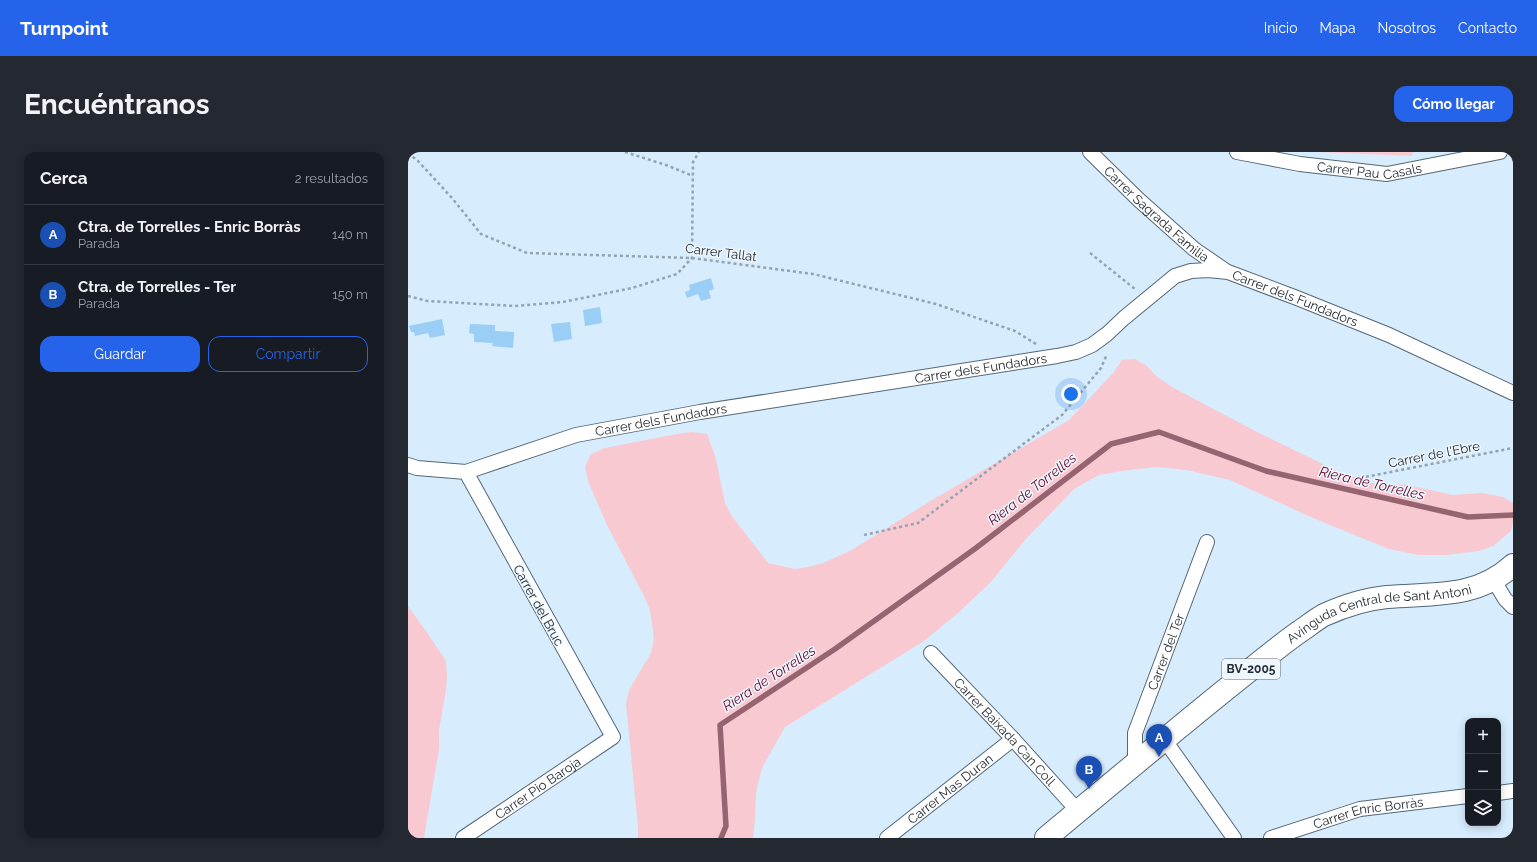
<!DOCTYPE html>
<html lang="es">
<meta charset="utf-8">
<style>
:root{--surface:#171b24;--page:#242831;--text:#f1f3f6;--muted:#9ea1a6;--line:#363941;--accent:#2563eb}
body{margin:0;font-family:Raleway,sans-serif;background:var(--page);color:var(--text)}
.controls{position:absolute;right:12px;bottom:12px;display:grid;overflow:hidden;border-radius:8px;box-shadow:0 2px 10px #0003}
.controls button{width:36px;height:36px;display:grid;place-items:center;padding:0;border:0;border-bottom:1px solid var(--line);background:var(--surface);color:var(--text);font:20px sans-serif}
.you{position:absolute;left:663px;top:242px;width:14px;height:14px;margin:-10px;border:3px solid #fff;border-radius:50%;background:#1a73e8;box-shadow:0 0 0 6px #1a73e833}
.badge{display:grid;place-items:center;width:26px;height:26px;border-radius:50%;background:var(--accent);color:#fff;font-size:13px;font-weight:700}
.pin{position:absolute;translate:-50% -33px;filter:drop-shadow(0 1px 2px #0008)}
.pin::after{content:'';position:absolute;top:21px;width:14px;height:12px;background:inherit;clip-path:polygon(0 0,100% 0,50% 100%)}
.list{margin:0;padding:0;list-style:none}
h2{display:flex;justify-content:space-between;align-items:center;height:52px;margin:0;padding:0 16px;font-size:17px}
h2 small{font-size:13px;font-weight:400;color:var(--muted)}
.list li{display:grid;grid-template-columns:26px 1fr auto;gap:12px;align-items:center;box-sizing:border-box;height:60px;padding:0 16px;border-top:1px solid var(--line)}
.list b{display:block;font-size:15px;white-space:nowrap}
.list p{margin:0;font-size:13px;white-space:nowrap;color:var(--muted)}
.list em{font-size:13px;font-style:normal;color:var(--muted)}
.actions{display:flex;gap:8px;padding:12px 16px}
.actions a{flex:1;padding:9px 0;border:1px solid var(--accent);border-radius:12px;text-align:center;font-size:14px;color:var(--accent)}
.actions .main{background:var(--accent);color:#fff}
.icon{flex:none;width:22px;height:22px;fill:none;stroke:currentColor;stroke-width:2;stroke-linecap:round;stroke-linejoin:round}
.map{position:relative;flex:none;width:1105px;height:686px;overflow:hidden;border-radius:12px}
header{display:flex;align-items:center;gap:24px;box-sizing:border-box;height:56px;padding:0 20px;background:var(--accent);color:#fff}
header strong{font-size:19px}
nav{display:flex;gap:22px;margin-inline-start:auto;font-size:14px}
.intro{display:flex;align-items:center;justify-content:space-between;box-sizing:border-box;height:96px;padding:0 24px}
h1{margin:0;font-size:28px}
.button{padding:10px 18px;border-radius:12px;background:var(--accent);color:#fff;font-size:14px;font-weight:700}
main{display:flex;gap:24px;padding:0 24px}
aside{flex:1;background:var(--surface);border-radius:12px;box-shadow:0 2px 10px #0003}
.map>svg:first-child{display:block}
.green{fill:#f9c9d1}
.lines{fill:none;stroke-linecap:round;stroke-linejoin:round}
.stream{stroke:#966471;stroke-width:5.5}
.building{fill:#9bcef4}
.street-casing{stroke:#556776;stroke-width:16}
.primary-casing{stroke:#556776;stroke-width:24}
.path{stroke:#93a3b0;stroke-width:2.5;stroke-dasharray:3 3;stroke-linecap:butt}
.street{stroke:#fff;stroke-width:14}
.primary{stroke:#fff;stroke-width:22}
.labels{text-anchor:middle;stroke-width:3;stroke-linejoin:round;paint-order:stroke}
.shield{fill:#eff7fe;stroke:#60686f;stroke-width:1}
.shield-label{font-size:12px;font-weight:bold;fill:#232b32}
.street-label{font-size:13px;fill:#232b32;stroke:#eff7fe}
.water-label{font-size:14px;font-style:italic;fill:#64072b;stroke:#eff7fe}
</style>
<header>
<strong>Turnpoint</strong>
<nav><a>Inicio</a><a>Mapa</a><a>Nosotros</a><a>Contacto</a></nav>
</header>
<div class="intro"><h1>Encuéntranos</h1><a class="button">Cómo llegar</a></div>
<main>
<aside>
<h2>Cerca<small>2 resultados</small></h2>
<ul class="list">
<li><span class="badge" style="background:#1a4fb4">A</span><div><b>Ctra. de Torrelles - Enric Borràs</b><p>Parada</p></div><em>140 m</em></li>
<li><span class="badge" style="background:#1a4fb4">B</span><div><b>Ctra. de Torrelles - Ter</b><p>Parada</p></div><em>150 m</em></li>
</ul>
<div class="actions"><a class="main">Guardar</a><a>Compartir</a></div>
</aside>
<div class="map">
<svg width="1105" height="686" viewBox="0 0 1105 686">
<rect width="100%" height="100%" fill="#d7ecfd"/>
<path class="green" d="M910,0H1006L1003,4Z
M727,207L739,214L747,223L764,235L849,280L931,320L964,331L1000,333L1044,343L1074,341L1095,345L1105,351V370L1103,379L1085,394L1071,399L1039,403H1010L981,397L905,366L822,328L779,318L749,315L720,318L691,323L666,337L617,388L582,431L550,461L516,489L377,575L355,614L351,627L348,641L347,669L345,686H230V675L218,552L221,538L243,501L246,487L244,472L242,458L236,444L199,373L180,329L177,315L183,302L197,296L269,282L284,280L299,282L308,307L317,351L323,363L360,411L387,417L400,415L415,411L442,399L519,351L661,268L706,220L714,208Z
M0,454L22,485L38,509L39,523L38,538L31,578V597L16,686H0Z"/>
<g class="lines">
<path class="stream" d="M313,686L318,674L312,573L427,497L568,396L703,292L751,280L858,319L1060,365L1105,363"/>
</g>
<path class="building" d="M303,126L306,137L301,139L303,146L293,149L290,142L279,146L277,140L282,138L281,133Z
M192,155L194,171L177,174L175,158Z
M34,167L37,183L22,186L20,181L7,184L6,180H3L1,174Z
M162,170L164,187L146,190L143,172Z
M62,172L87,173V179L106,180L105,196L84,194L85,191L66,190V182L61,181Z"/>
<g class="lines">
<g class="street-casing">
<g id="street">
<path id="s1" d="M682,0L731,48L786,97L818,119"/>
<path id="s2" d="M829,0L892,12L979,22L1092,0"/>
<path id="s3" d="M0,313L9,316L58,320L168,283L292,260L649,204L668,200L684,193L699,182L716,166L767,124L783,119L800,118L820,120L889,146L981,183L1105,241"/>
<path d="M1085,427L1097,447L1105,455"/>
<path id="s4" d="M523,501L605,587L670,659"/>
<path d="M756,587L826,686"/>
<path id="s5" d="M727,611V581L799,390"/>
<path d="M1090,641L1105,639"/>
<path id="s6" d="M55,686L205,585L58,320"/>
<path id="s7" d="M479,686L605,587"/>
<path id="s8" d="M863,686L952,657L1060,644"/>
</g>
</g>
<g class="primary-casing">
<g id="primary">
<path id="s9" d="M638,686C699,635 760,584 822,534C845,516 867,497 891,480C899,475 907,468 916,463C936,454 957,447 979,445C1025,441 1068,447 1105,413"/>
</g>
</g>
<path class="path" d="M217,0L258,13L285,24
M0,1L10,9L44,46L73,82L119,101L284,106L405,122L528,152L607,179L628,192
M682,101L727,137
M0,144L19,149L107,154L155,150L224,136L269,122L284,106L285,10L291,0
M952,326L1105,296
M456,383L510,371L654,263L693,216L699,202"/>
<use href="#street" class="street"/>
<use href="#primary" class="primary"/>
</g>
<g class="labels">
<rect class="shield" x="814" y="507" width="58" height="20" rx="3"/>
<g class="shield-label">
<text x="843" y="521">BV-2005</text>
</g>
<g class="street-label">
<text dy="5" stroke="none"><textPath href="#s2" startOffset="134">Carrer Pau Casals</textPath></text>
<text dy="5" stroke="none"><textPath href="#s1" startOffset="91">Carrer Sagrada Familia</textPath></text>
<text transform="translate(313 100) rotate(7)" y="5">Carrer Tallat</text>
<text dy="5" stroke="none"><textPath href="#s3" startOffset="933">Carrer dels Fundadors</textPath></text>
<text dy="5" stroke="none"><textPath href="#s3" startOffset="585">Carrer dels Fundadors</textPath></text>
<text dy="5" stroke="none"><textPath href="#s3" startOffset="261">Carrer dels Fundadors</textPath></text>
<text transform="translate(1026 302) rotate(-11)" y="5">Carrer de l'Ebre</text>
<text transform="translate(131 453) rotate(61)" y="5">Carrer del Bruc</text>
<text dy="5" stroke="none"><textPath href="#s9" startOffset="410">Avinguda Central de Sant Antoni</textPath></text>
<text dy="5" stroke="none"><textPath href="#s5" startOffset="117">Carrer del Ter</textPath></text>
<text dy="5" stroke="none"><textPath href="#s4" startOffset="108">Carrer Baixada Can Coll</textPath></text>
<text dy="5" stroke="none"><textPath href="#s6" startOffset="90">Carrer Pio Baroja</textPath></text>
<text dy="5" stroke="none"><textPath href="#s7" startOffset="80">Carrer Mas Duran</textPath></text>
<text dy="5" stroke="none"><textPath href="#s8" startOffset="101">Carrer Enric Borràs</textPath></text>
</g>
<g class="water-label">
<text transform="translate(964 331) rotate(13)" y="5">Riera de Torrelles</text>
<text transform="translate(624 337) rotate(-38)" y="5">Riera de Torrelles</text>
<text transform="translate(361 526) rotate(-33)" y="5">Riera de Torrelles</text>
</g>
</g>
</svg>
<div class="controls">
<button>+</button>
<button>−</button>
<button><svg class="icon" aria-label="layers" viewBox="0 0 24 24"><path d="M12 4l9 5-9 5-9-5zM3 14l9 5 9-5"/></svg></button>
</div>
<div class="you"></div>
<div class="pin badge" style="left:751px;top:605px;background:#1a4fb4">A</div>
<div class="pin badge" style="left:681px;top:637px;background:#1a4fb4">B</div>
</div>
</main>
